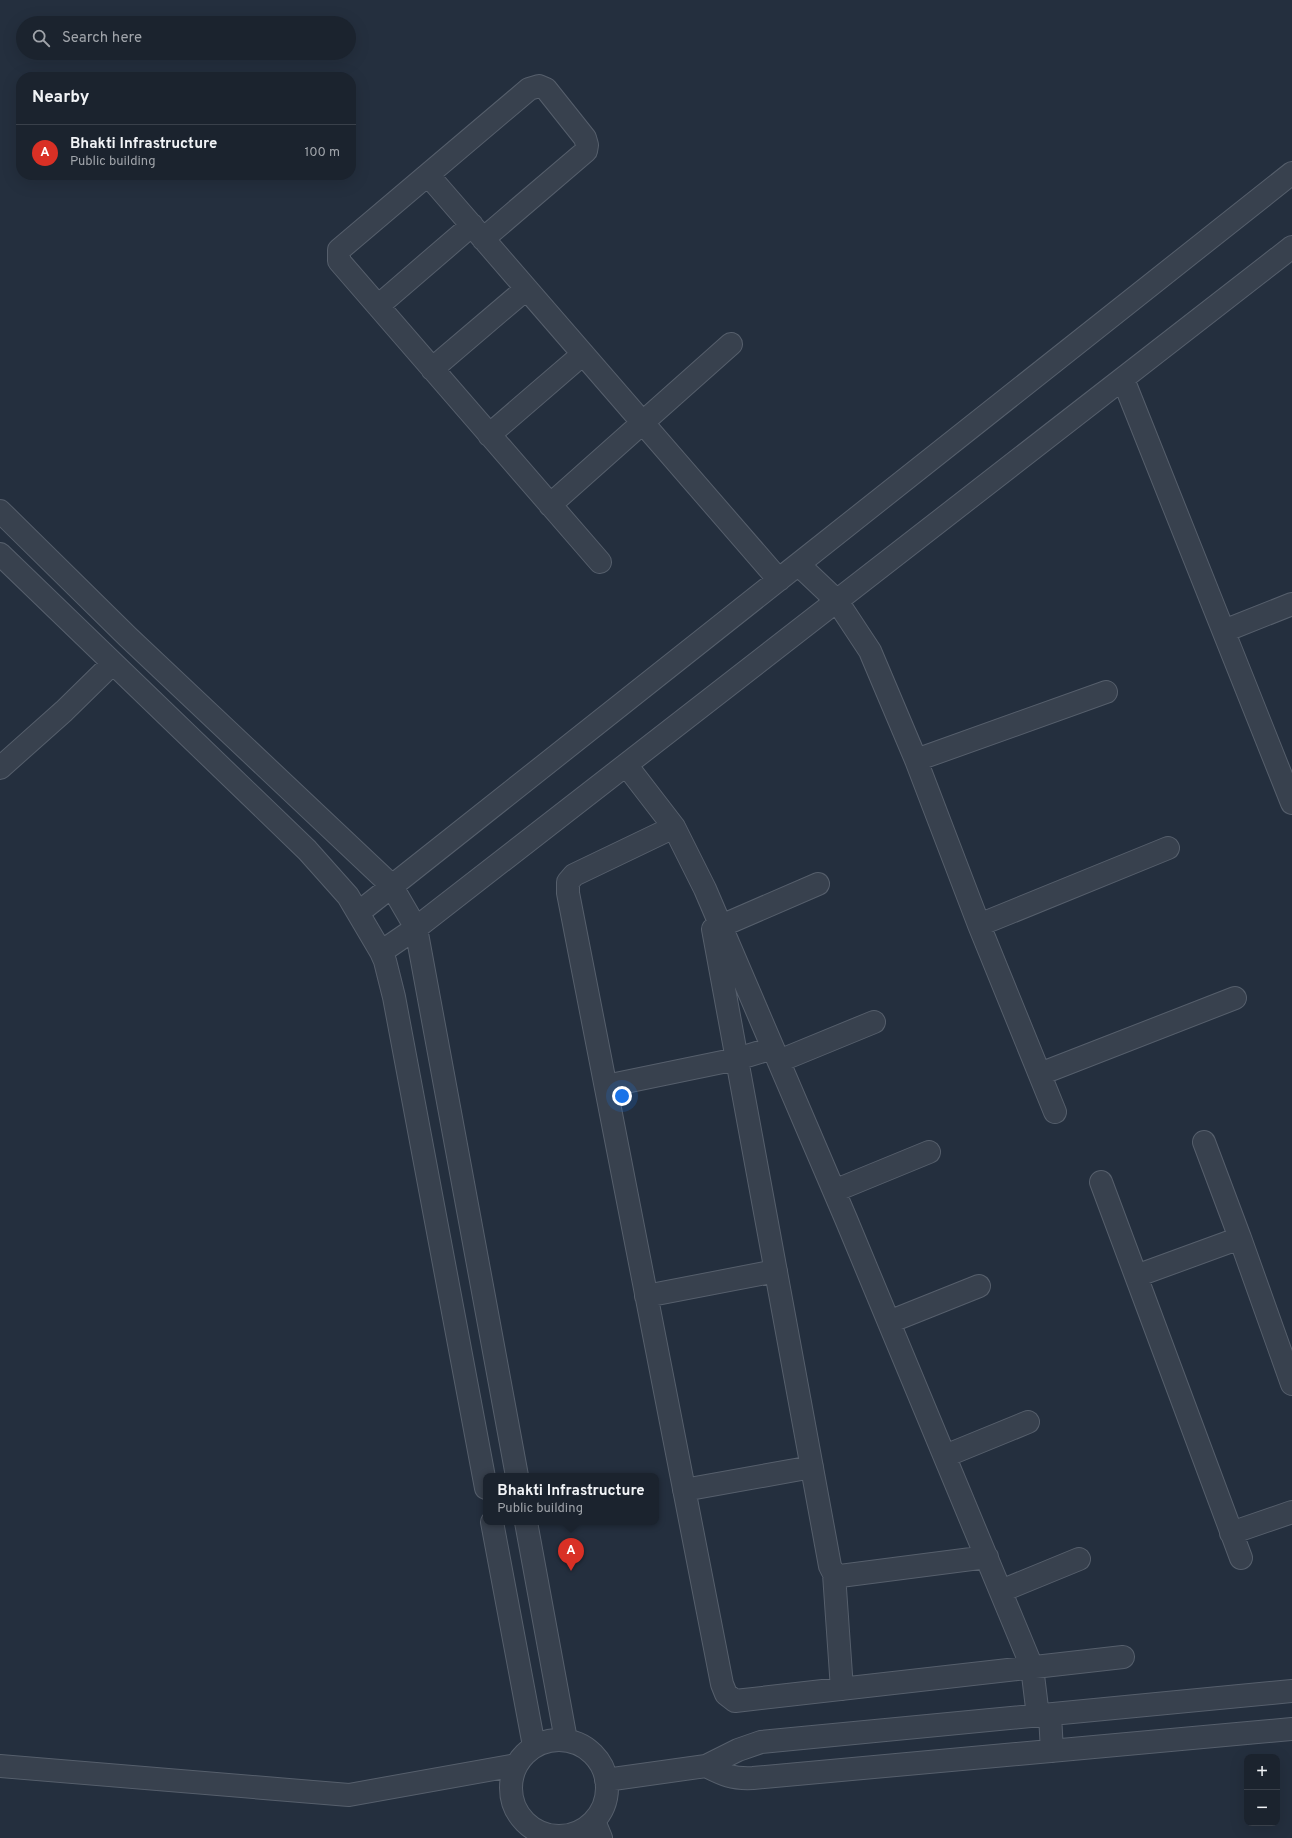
<!DOCTYPE html>
<meta charset="utf-8">
<style>
:root{--surface:#1b232e;--page:#282f3a;--text:#f1f3f6;--muted:#a0a4aa;--line:#39404a;--accent:#d93025}
body{margin:0;font-family:Overpass,sans-serif;background:var(--page);color:var(--text)}
.controls{position:absolute;right:12px;bottom:12px;display:grid;overflow:hidden;border-radius:8px;box-shadow:0 4px 16px #0002}
.controls button{width:36px;height:36px;display:grid;place-items:center;padding:0;border:0;border-bottom:1px solid var(--line);background:var(--surface);color:var(--text);font:20px sans-serif}
.you{position:absolute;left:622px;top:1096px;width:14px;height:14px;margin:-10px;border:3px solid #fff;border-radius:50%;background:#1a73e8;box-shadow:0 0 0 6px #1a73e833}
.badge{display:grid;place-items:center;width:26px;height:26px;border-radius:50%;background:var(--accent);color:#fff;font-size:13px;font-weight:700}
.pin{position:absolute;translate:-50% -33px;filter:drop-shadow(0 1px 2px #0008)}
.pin::after{content:'';position:absolute;top:21px;width:14px;height:12px;background:inherit;clip-path:polygon(0 0,100% 0,50% 100%)}
.popup{position:absolute;left:483px;top:1473px;width:176px;height:52px;box-sizing:border-box;display:grid;place-content:center;border-radius:8px;background:var(--surface);filter:drop-shadow(0 1px 3px #0005);font-size:13px;white-space:nowrap;color:var(--muted)}
.popup b{font-size:15px;color:var(--text)}
.popup::after{content:'';position:absolute;left:50%;top:100%;margin-left:-8px;border:8px solid transparent;border-top-color:var(--surface)}
.list{margin:0;padding:0;list-style:none}
h2{display:flex;justify-content:space-between;align-items:center;height:52px;margin:0;padding:0 16px;font-size:17px}
h2 small{font-size:13px;font-weight:400;color:var(--muted)}
.list li{display:grid;grid-template-columns:26px 1fr auto;gap:12px;align-items:center;box-sizing:border-box;height:56px;padding:0 16px;border-top:1px solid var(--line)}
.list b{display:block;font-size:15px;white-space:nowrap}
.list p{margin:0;font-size:13px;white-space:nowrap;color:var(--muted)}
.list em{font-size:13px;font-style:normal;color:var(--muted)}
.icon{flex:none;width:22px;height:22px;fill:none;stroke:currentColor;stroke-width:2;stroke-linecap:round;stroke-linejoin:round}
.map{position:relative;flex:none;width:1292px;height:1838px;overflow:hidden}
.search{position:absolute;background:var(--surface);box-shadow:0 4px 16px #0002;left:16px;top:16px;width:340px;height:44px;display:flex;align-items:center;gap:10px;box-sizing:border-box;padding:0 14px;border-radius:22px;color:var(--muted);font-size:15px}
.panel{position:absolute;background:var(--surface);box-shadow:0 4px 16px #0002;left:16px;top:72px;width:340px;height:108px;border-radius:16px}
.map>svg:first-child{display:block}
.lines{fill:none;stroke-linecap:round;stroke-linejoin:round}
.minor-casing{stroke:#565f6c;stroke-width:24}
.minor{stroke:#38414e;stroke-width:22}
</style>
<div class="map">
<svg width="1292" height="1838" viewBox="0 0 1292 1838">
<rect width="100%" height="100%" fill="#242f3e"/>
<g class="lines">
<g class="minor-casing">
<path id="minor" d="M428,175L779,580
M483,239L586,151L587,145L585,138L546,89L539,86L529,89L339,250V261L600,562
M378,306L472,225
M432,369L526,289
M1123,379L1292,803
M489,435L583,354
M550,505L731,344
M0,511L128,637L391,885L416,928L517,1476
M0,554L307,850L348,896L381,952L385,961L394,997L486,1488
M799,565L837,601L870,651L916,760L979,925L1055,1112
M1224,631L1292,604
M916,760L1106,692
M627,766L674,827L705,889L846,1219L1032,1667L1038,1716
M0,768L64,711L113,663
M674,827L574,875L568,882V893L722,1684L726,1694L735,1701L1123,1657
M358,913L1292,173
M979,925L1168,848
M721,926L818,884
M713,929L830,1566L834,1574L840,1576L987,1557
M381,952L416,928L1292,247
M779,1061L874,1022
M1040,1074L1235,998
M606,1086L737,1059L773,1048
M1204,1142L1240,1238
M1101,1182L1136,1276L1240,1238L1292,1384
M834,1191L929,1152
M1136,1276L1241,1558
M646,1296L776,1271
M889,1322L979,1286
M945,1456L1028,1422
M684,1490L812,1467
M492,1522L534,1746
M526,1522L566,1740
M1231,1533L1292,1512
M834,1574L842,1689
M1001,1591L1079,1559
M1050,1715L1052,1751
M511 1788a48 48 0 1 1 96 0a48 48 0 1 1-96 0Z
M0,1766L349,1795L516,1765
M706,1766C724,1775 732,1779 753,1778L1292,1729
M606,1780L706,1766L738,1750L761,1742L1292,1691
M594,1821L601,1838"/>
</g>
<use href="#minor" class="minor"/>
</g>
</svg>
<div class="controls">
<button>+</button>
<button>−</button>
</div>
<div class="you"></div>
<div class="pin badge" style="left:571px;top:1571px">A</div>
<div class="popup"><b>Bhakti Infrastructure</b>Public building</div>
<div class="search"><svg class="icon" aria-label="search" viewBox="0 0 24 24"><circle cx="10" cy="10" r="6"/><path d="M15 15l6 6"/></svg>Search here</div>
<section class="panel">
<h2>Nearby<small></small></h2>
<ul class="list">
<li><span class="badge">A</span><div><b>Bhakti Infrastructure</b><p>Public building</p></div><em>100 m</em></li>
</ul>
</section>
</div>
